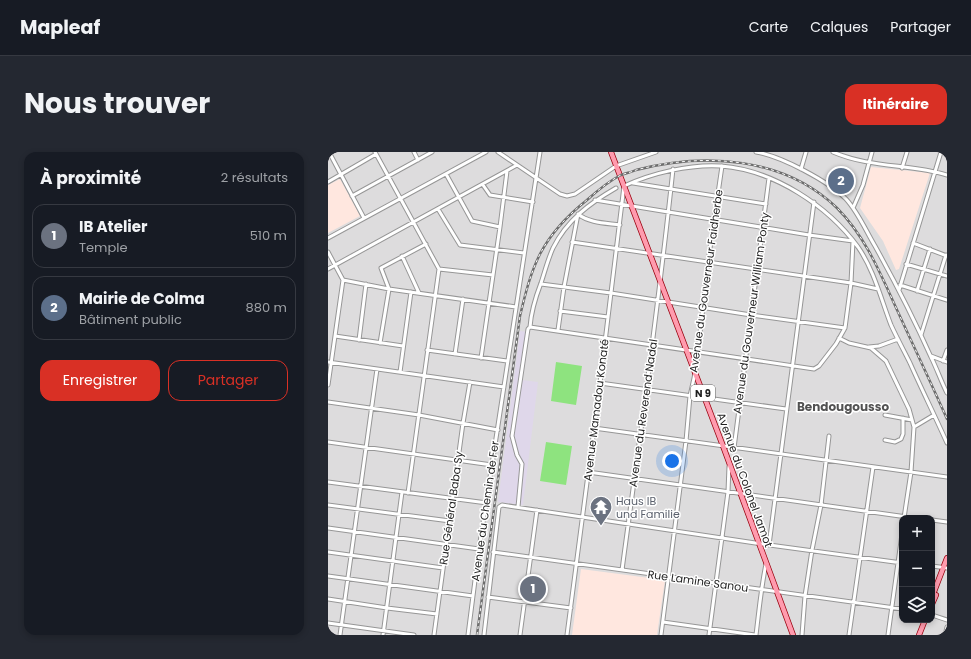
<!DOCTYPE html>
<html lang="fr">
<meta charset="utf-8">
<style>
:root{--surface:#171b24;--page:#242831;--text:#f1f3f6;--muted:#9ea1a6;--line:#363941;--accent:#d93025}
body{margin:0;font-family:Poppins,sans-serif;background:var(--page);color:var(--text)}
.controls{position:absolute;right:12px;bottom:12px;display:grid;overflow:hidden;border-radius:8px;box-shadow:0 2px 6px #0003}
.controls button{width:36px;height:36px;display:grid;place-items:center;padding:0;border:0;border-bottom:1px solid var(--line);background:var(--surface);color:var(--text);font:20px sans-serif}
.you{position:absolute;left:344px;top:309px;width:14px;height:14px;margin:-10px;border:3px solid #fff;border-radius:50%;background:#1a73e8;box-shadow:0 0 0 6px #1a73e833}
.badge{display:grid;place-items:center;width:26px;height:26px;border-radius:50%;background:var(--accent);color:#fff;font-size:13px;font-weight:700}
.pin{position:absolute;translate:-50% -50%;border:2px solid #fff;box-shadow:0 1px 4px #0006}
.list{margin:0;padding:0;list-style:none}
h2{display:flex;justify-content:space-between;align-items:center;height:52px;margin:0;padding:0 16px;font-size:17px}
h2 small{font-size:13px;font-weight:400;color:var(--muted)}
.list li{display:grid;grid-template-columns:26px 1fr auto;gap:12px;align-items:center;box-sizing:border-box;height:64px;margin:0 8px 8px;padding:0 8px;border:1px solid var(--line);border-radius:12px}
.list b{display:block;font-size:15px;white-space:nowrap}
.list p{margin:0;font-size:13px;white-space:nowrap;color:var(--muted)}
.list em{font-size:13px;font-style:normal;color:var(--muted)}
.actions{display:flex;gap:8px;padding:12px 16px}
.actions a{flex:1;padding:9px 0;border:1px solid var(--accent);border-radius:12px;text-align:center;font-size:14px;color:var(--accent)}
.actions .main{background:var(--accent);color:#fff}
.icon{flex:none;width:22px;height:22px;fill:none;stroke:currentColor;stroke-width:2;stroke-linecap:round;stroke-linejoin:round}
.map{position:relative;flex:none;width:619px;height:483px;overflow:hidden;border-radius:12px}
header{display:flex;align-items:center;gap:24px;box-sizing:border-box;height:56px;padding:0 20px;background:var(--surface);border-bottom:1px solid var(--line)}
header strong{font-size:19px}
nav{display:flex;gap:22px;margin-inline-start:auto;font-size:14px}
.intro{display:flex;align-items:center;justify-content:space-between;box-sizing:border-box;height:96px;padding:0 24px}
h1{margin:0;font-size:28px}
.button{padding:10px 18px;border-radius:12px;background:var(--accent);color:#fff;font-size:14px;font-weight:700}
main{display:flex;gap:24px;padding:0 24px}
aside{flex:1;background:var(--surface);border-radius:12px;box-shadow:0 2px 6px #0003}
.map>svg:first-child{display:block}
.residential{fill:#dddcdd;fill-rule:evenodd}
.industrial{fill:#dfd7ea}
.education{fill:#ffe7df}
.pitch{fill:#8ee37f}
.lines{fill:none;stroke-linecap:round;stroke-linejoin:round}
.minor-casing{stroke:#969696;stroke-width:5}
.primary-casing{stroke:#9a000e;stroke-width:6}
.minor{stroke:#fff;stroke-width:3}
.primary{stroke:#ff9bae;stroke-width:4.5}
.rail-casing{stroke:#6d6d6d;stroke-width:2.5}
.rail{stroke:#fff;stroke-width:1;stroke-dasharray:3;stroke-linecap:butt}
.labels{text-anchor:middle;stroke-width:3;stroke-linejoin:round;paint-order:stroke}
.shield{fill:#fff;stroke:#626262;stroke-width:1}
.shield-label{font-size:10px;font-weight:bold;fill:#1f1f1f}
.street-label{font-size:11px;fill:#1f1f1f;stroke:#fff}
.worship-label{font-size:11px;fill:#5b616d;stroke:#fff;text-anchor:start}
.neighbourhood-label{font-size:12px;font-weight:bold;fill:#525252;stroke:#fff}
</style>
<header>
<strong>Mapleaf</strong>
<nav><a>Carte</a><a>Calques</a><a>Partager</a></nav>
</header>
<div class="intro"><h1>Nous trouver</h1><a class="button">Itinéraire</a></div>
<main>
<aside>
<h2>À proximité<small>2 résultats</small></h2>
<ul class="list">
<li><span class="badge" style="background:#6b7280">1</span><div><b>IB Atelier</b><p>Temple</p></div><em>510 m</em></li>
<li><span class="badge" style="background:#5c6f8a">2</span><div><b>Mairie de Colma</b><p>Bâtiment public</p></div><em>880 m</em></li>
</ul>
<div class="actions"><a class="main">Enregistrer</a><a>Partager</a></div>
</aside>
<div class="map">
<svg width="619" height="483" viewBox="0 0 619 483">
<rect width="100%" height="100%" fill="#f0e5e6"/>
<path class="residential" d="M0,0H619V483H0ZM574,366H604V468H574Z"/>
<path class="industrial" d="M192,179L200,180L194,228L210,230L195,353L170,350Z"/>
<path class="education" d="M543,15L602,21L571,117L568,118L555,89L532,56Z
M12,27L32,64L0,81V33Z
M253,417L337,428L329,483H244Z"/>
<path class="pitch" d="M228,210L254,214L248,253L223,249Z
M218,290L244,294L238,333L212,329Z"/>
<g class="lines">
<g class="minor-casing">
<path id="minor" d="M1,0L36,66
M47,0L111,117L80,341
M86,0L90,8
M170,0L232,42L239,44L247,42L288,14L328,0
M428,0C453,4 500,29 518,47C530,60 538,79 547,94C567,130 586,167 603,205C609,217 613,229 619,241
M505,0C542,16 582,12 619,23
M574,16L579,0
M473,17L478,0
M118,22L144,69L172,75
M0,30L48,2
M305,31L438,52
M155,33L162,43L205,50
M24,44L104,0
M267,48L481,83L525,89L523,131L517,176L508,192L491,214L486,217L202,175C203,161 208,144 213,131C217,119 220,107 225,96C239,68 262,51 288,36
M525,56L535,33L544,0
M110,57L132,93L196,101
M0,86L158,0
M244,90L523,131L550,137
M585,91L619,104
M0,100L15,128L0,233
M74,104L91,141
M578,112L619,124
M0,117L189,13
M111,117L165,123
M15,128L61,137L188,155
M213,132L283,141L423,163L517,176
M572,133L619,148
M571,138L613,0
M589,139L602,97
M232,159L280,165
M230,178L236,135L250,62C261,71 278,71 292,73
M593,183L618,103
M7,184L75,194
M511,186L521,191L543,196L558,209L581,257L586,275L583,320L576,366
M31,188L38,132
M52,191L61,137L53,116L98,92
M541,195L551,194L570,187
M99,198L179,209
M127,202L135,147
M603,204L619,210
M153,206L172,75L179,19
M615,209L619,198
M0,210L176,235
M72,220L83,140
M272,231L458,257
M0,250L91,263L170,278
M557,263L584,268
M586,275L606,263
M266,276L619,325
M557,288L567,290L573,287L575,282V266
M0,290L164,313
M406,296L441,26
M260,320L586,366
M0,330L159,351
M0,353L122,369
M190,355L194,312L189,303L184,284L200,177L202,175
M604,368L619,370
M0,376L151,397
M441,393L486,50
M0,400L115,416
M165,400L574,457
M604,414L619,416
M294,418C312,285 331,151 345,17
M0,424L145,444
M160,445L243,456
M0,447L59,456L109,462
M604,463L619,468
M335,470L427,483
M0,471L86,483
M12,483L49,217
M55,483L74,340
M106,483L135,271L142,230
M140,483L151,397L212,0
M156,483L171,355L174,353L434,392L574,411
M192,483L209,358
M239,483L272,231L296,34C324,21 362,12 393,14C446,18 500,54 530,95C546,118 553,147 563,173C569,186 576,199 582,211C594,238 607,264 619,291
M333,483L358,289L362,244L368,217L380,110L394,14
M381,483L400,340L401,314
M428,483C431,459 433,436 438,412
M474,483L477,444L484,398L493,353L501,284
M521,483L545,315
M560,483L574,382
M617,483L619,475"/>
</g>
<g class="primary-casing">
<path id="primary" d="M283,0L395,294L465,483
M604,445L619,406
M604,452L608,443
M591,483L597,468"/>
</g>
<use href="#minor" class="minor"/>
<use href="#primary" class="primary"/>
<g class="rail-casing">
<path id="rail" d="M149,483L192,164C197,143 202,122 212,102C223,81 240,63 259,48C269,39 281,29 293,23C298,21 304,20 308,18C377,0 456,5 509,56C538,85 553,123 570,160C586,195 603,231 619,267"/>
</g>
<use href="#rail" class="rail"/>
</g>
<defs>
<g id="temple-pin" transform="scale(1.15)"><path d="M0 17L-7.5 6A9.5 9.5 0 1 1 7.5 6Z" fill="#6b7280" stroke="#fff"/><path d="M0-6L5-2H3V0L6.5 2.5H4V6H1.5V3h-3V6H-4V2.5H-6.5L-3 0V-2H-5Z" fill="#fff"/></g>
</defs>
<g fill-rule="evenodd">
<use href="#temple-pin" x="273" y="355"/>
</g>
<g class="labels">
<rect class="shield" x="363" y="233" width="24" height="16" rx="3"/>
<g class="shield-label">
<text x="375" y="245">N 9</text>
</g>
<g class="street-label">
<text transform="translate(378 129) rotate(-82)" y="4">Avenue du Gouverneur Faidherbe</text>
<text transform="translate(423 161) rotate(-82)" y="4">Avenue du Gouverneur William Ponty</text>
<text transform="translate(268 258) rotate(-83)" y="4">Avenue Mamadou Konaté</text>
<text transform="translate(315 261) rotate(-82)" y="4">Avenue du Reverend Nadal</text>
<text transform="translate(417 328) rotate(70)" y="4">Avenue du Colonel Jamot</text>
<text transform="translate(123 356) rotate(-82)" y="4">Rue Général Baba Sy</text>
<text transform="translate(157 359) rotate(-82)" y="4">Avenue du Chemin de Fer</text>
<text transform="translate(370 429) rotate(8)" y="4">Rue Lamine Sanou</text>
</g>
<g class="worship-label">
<text x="288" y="353">Haus IB<tspan x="288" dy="13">und Familie</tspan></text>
</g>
<g class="neighbourhood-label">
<text x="515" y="259">Bendougousso</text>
</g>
</g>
</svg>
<div class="controls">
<button>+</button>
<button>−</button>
<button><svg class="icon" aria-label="layers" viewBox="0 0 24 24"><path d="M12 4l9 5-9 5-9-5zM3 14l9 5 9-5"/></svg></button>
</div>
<div class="you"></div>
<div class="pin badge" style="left:205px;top:437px;background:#6b7280">1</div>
<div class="pin badge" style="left:513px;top:29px;background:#5c6f8a">2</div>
</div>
</main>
